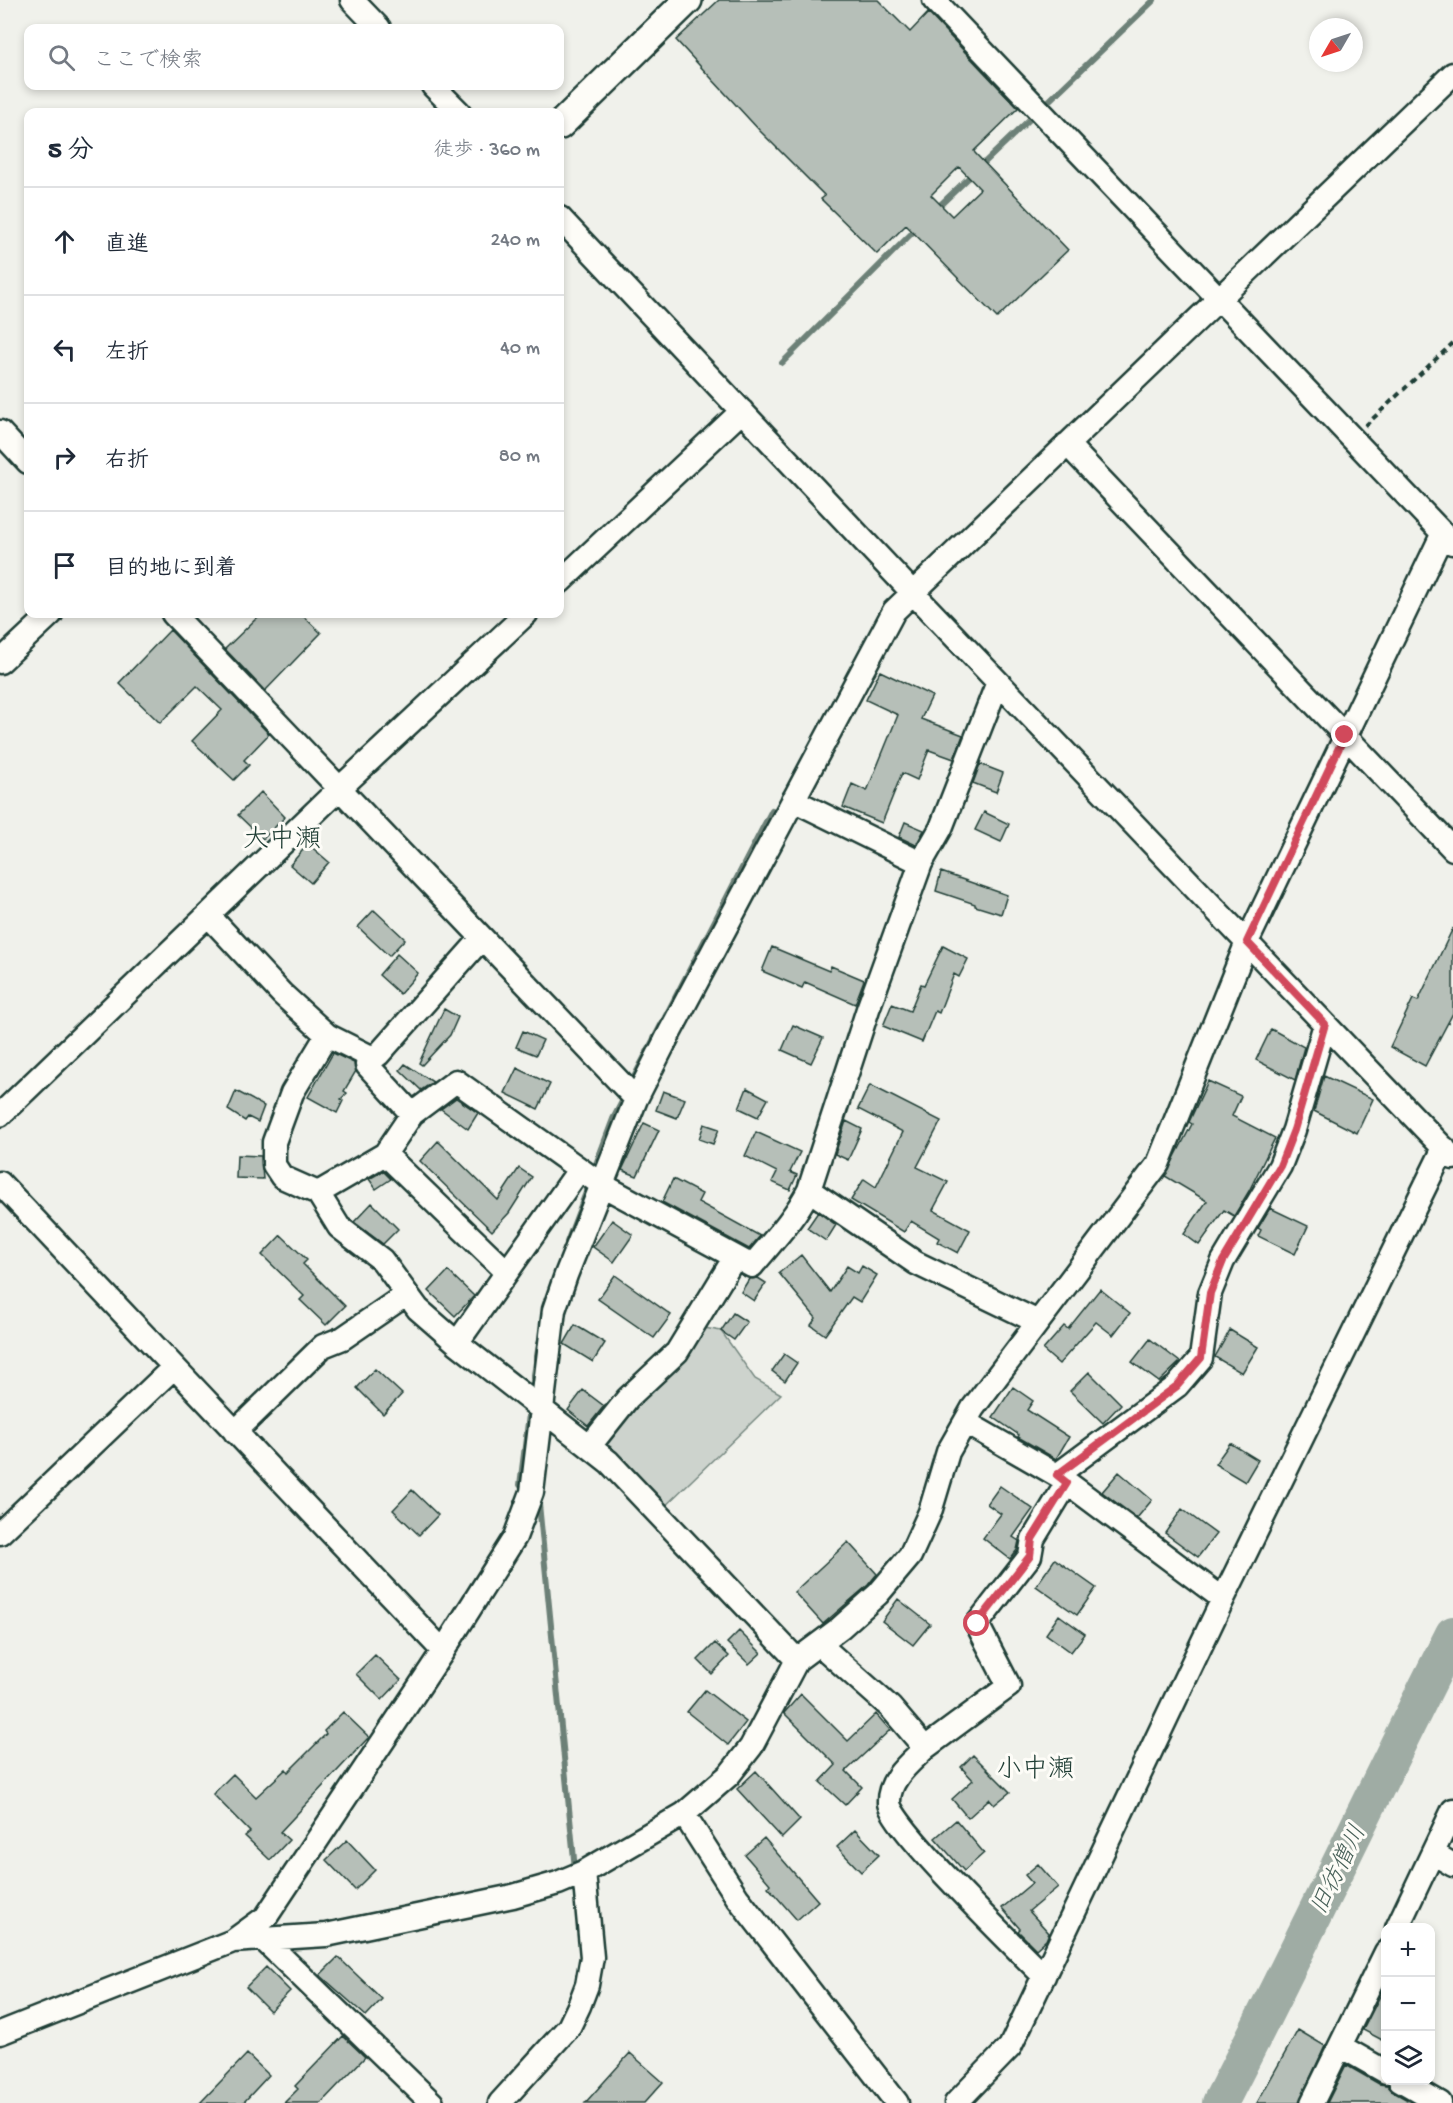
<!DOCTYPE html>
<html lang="ja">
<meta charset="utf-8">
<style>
:root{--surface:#fff;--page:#f2f2f3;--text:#1f2937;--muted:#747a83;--line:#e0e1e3}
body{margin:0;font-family:"Gochi Hand","Klee One",sans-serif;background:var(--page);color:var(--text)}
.controls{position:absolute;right:18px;bottom:18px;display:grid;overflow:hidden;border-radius:12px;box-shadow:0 3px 9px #0003}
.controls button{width:54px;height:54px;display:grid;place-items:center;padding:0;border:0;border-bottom:2px solid var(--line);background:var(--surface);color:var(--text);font:30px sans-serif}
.compass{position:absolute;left:1309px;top:18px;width:54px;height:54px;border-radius:50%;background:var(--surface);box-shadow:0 3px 9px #0003;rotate:231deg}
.stop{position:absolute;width:18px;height:18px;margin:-14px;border:4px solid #d1495b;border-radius:50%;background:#fff}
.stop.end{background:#d1495b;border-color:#fff;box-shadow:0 2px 6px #0008}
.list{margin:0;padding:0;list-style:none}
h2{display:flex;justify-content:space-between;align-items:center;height:78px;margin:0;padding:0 24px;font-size:26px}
h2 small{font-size:20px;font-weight:400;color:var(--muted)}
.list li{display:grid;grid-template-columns:39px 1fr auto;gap:18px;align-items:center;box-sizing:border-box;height:108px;padding:0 24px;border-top:2px solid var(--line)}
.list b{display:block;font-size:22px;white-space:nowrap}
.list em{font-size:20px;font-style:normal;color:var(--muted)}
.icon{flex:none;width:33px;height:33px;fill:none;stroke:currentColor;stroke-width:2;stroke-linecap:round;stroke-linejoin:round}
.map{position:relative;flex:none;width:1453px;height:2103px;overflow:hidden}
.search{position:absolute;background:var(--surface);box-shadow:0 3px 9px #0003;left:24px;top:24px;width:540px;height:66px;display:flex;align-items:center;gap:15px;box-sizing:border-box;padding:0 21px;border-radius:12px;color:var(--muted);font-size:22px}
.panel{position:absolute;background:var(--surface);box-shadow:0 3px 9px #0003;left:24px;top:108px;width:540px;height:510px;border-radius:12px}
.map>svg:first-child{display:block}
.green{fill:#cdd3cd;stroke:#768880;stroke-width:1.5}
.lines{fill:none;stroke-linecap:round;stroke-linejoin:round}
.stream{stroke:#6c8077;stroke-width:6}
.river{stroke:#9faca4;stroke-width:36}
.building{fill:#b6bfb8;stroke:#1f3d34;stroke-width:1.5;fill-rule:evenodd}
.minor-casing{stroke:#1f3d34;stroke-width:27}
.tertiary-casing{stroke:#1f3d34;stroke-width:32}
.path{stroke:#1f3d34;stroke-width:4;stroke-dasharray:6 4.5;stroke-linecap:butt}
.minor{stroke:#fdfcf7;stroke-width:22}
.tertiary{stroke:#fdfcf7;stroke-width:27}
.route{stroke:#d1495b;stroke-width:8}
.labels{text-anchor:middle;stroke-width:6;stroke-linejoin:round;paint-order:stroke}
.water-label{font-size:24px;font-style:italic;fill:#455e56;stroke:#fdfcf7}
.quarter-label{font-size:26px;fill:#1f3d34;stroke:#fdfcf7}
</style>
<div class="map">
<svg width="1453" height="2103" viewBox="0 0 1453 2103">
<rect width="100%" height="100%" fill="#f0f1eb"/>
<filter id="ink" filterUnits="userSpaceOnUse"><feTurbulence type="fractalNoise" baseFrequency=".0167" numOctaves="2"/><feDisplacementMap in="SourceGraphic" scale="12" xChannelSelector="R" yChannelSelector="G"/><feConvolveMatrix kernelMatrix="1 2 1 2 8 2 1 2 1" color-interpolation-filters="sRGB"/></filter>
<g filter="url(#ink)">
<path class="green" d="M693,1326L721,1331L755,1379L781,1394L659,1512L593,1442Z"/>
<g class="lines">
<path class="stream" d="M935,210L1154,0
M782,363L917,228
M629,1087L772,810
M593,1172L613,1119L625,1096
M567,1242L590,1182
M531,1393L539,1344
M527,1492L520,1485L530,1407
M534,1499L539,1504L575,1869"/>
<path class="river" d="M1220,2103C1300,1948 1374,1790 1453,1634"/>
</g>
<path class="building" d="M719,0H878L910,32L928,13L1018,108L974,151L975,153L1068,250L997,318L906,225L877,254L821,199L825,196L760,131L676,40ZM959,167L980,189L952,216L931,195Z
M261,614H301L321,633L265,691L225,649Z
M170,630L269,734L244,760L249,765L234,780L192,741L222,710L197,686L160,723L119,683Z
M880,671L932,696L921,719L963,735L954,759L929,750L917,780L902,773L882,823L843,807L852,784L867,791L898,715L866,700Z
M980,764L1003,773L996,792L973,783Z
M261,792L285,817L263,839L238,815Z
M984,812L1009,824L1001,842L975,830Z
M905,822L924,830L916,845L899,837Z
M308,844L329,862L311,883L290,865Z
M941,872L1007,895L1001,914L975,906V904L936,891Z
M374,910L405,939L389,956L358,927Z
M1453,928V1013L1425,1066L1390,1047L1413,999L1418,1001Z
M943,946L968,959L959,977L954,974L939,1013L935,1011L922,1042L883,1026L892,1004L910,1011L921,984L924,985Z
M772,947L829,971L831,966L864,980L855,1004L805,982L802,988L762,971Z
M397,954L418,973L400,994L379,975Z
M444,1009L458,1017L450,1035L422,1065L419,1063Z
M793,1025L823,1038L811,1063L782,1050Z
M1271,1029L1304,1047L1295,1080L1256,1060Z
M523,1031L543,1040L536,1055L516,1047Z
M333,1053L354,1063L356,1071L344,1091L347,1093L341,1099L343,1101L337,1113L308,1097Z
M405,1064L433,1082L421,1090L400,1070Z
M517,1068L550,1084L538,1109L505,1093Z
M1324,1076L1373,1099L1357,1133L1314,1111Z
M1208,1081L1241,1096L1232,1116L1275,1138L1249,1191L1234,1216L1224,1210L1199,1245L1184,1234L1207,1201L1165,1176L1192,1124L1189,1122Z
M870,1085L941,1121L917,1167L948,1182L933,1210L970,1230L958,1253L937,1242L939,1238L911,1221L904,1232L851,1200L864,1179L876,1187L903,1132L858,1109Z
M747,1088L768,1099L758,1117L739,1108Z
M236,1091L264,1106L258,1122L248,1117L245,1121L228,1110Z
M663,1091L685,1099L677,1118L656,1110Z
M456,1098L478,1113L468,1129L441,1109Z
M846,1121L862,1129L848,1160L835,1154Z
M644,1123L659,1130L637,1176L622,1170Z
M704,1124L719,1129L713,1144L699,1139Z
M756,1132L800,1152L790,1172L797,1175L790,1190L772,1182L777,1172L745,1156Z
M438,1141L498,1200L519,1168L532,1177L509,1213L492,1231L420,1161Z
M237,1155L261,1156L263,1179L236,1178Z
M383,1171L391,1179L376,1189L369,1179Z
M673,1179L702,1194L698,1202L760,1236L749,1249L662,1202Z
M372,1203L398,1229L383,1244L354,1222Z
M1270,1208L1308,1226L1295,1254L1258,1236L1261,1230L1258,1228Z
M818,1212L836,1225L826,1241L807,1228Z
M612,1220L633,1235L614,1262L593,1247Z
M281,1235L307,1260L303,1264L345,1306L326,1325L300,1300L304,1296L262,1255Z
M801,1255L830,1292L847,1266L858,1273L862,1266L877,1275L860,1302L852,1297L825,1335L811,1325L816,1318L779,1273Z
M448,1271L474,1296L455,1316L429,1291Z
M615,1275L671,1315L654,1338L598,1299Z
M758,1278L766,1283L754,1301L741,1292L749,1279Z
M1100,1289L1130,1313L1113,1335L1096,1322L1059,1364L1043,1350L1064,1326L1068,1329Z
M733,1313L747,1322L734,1340L721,1331Z
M575,1325L605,1343L593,1362L564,1344Z
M1230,1330L1258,1347L1242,1373L1215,1357Z
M1150,1339L1180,1362L1159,1382L1132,1362Z
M784,1354L797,1363L785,1381L772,1371Z
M375,1369L402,1394L383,1414L357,1388Z
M1089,1372L1121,1404L1103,1423L1070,1391Z
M1013,1387L1033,1401L1027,1410L1069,1437L1056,1459L1018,1437L1019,1435L993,1417Z
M583,1390L604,1406L588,1426L568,1410Z
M1230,1443L1258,1460L1245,1482L1215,1464Z
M1119,1472L1152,1500L1137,1518L1102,1492Z
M1000,1486L1033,1509L1013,1537L1019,1541L1017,1550L1010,1559L983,1538L1001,1514L987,1504Z
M412,1490L438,1515L419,1535L393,1510Z
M1182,1509L1216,1534L1198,1557L1165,1533Z
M848,1542L877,1574L868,1585L823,1624L794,1592Z
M1055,1559L1096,1588L1077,1615L1036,1586Z
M898,1599L930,1624L913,1645L882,1621Z
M1059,1615L1085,1634L1071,1652L1046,1634Z
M739,1631L761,1653L749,1664L727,1643Z
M715,1643L729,1656L712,1674L698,1660Z
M375,1655L401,1680L382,1700L356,1674Z
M705,1690L746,1722L728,1745L687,1712Z
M801,1694L848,1741L876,1714L890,1730L846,1771L862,1787L845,1805L820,1782L836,1765L784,1713Z
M343,1712L369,1737L280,1832L289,1840L270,1860L245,1836L250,1832L213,1794L233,1774L256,1797L286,1769L288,1772L326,1734L324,1731Z
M973,1755L1010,1792L994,1805L989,1799L968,1818L952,1799L973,1780L961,1767Z
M756,1771L800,1820L782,1838L737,1789Z
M956,1820L984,1853L964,1871L935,1838Z
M855,1830L879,1855L861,1872L837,1847Z
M764,1838L818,1901L797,1920L768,1887L770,1884L745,1855Z
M347,1840L375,1870L355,1890L326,1860Z
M1038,1864L1058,1887L1029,1911L1049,1933L1046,1940L1036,1949L1018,1931L1020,1929L1002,1908L1032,1883L1025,1875Z
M338,1957L382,1999L366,2016L320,1975Z
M266,1967L290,1991L270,2011L246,1987Z
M1386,1984V2042L1363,2030Z
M1298,2030L1325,2046L1299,2103H1257Z
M343,2036L365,2057L321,2103H284L298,2089L295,2086Z
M630,2053L663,2082L644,2103H585Z
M247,2054L269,2075L243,2103H200Z
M1346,2065L1379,2084L1387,2085L1393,2092L1413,2103H1327Z"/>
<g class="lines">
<g class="minor-casing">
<path id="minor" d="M352,0L379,28
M934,0L1452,543
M433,86L459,112
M560,218L912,592L1453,1158
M0,432L28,462
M1067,444L1453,849
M560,582L742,411
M173,614L636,1099
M0,662L51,614
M793,800L921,863
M208,915L282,994L327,1035L369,1056L378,1055L482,938
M327,1035L292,1093L274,1142V1165L282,1177L318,1193L339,1227L382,1260L418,1309L457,1343L609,1462L797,1660
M369,1056L367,1065L412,1114
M0,1115L340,788L526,614
M0,1183L443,1651
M809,1190L916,1263L1038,1322
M318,1193L385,1154
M507,1272L385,1154L412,1114L456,1081L602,1185L752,1266C772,1242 795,1218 809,1190L868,1009L921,863L941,828L998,682
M457,1343L579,1170
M965,1422L1057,1475L1223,1599
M235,1432L323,1346L343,1338L407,1294
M588,1445L593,1442L628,1398L677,1352L735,1257
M1057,1475L1177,1386L1201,1358L1210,1293L1223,1261L1280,1166L1294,1130L1325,1024
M0,1533L174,1367
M819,1644L890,1707L925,1748C910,1763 888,1779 889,1803C890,1825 1020,1952 1044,1976
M925,1748L1009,1686L977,1624L1030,1556L1033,1539L1067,1483
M684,1814L737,1897L897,2103
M1433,1853L1453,1865
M1397,1928L1453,1810
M263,1939L432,2103
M233,1941L326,1935L513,1896L558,1883L584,1872L684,1814L729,1775L751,1747L797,1660L840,1628L878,1594L910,1556L930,1512L948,1452L973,1408L1158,1164L1247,942L1443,533
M0,2033L233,1941L266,1917L443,1651L515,1537L532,1492L554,1310L566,1275L636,1099L670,1032L894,611L1453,74
M1340,2046L1386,2072
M1400,2080L1440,2103
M500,2103L569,2027L579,2006L587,1985L592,1957L584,1872
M956,2103L1010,2047L1223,1599L1444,1148
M1312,2103L1386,1952"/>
</g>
<g class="tertiary-casing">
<path id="tertiary" d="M560,125L688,0"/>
</g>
<path class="path" d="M1365,426L1453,343"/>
<use href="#minor" class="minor"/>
<use href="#tertiary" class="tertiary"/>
</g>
</g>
<g class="lines" filter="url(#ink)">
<path class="route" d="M977,1624L1030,1556L1032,1539L1067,1483L1057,1475L1177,1386L1201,1358L1210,1293L1223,1261L1280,1166L1294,1130L1325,1024L1247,942L1345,735"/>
</g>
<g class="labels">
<g class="water-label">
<text transform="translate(1337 1869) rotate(-64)" y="8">旧彷僧川</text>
</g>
<g class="quarter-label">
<text x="282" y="846">大中瀬</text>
<text x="1035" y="1776">小中瀬</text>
</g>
</g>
</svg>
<div class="controls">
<button>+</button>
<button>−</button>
<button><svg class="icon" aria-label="layers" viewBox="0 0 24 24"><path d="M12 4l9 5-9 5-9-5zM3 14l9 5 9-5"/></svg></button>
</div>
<svg class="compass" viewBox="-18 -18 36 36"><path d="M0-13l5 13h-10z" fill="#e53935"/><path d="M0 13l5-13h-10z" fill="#747a83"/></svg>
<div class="stop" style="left:977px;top:1624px"></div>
<div class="stop end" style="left:1345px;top:735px"></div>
<div class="search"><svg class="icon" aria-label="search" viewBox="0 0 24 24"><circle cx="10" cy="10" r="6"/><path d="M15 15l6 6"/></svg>ここで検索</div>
<section class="panel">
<h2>5 分<small>徒歩 · 360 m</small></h2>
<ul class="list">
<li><svg class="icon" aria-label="ahead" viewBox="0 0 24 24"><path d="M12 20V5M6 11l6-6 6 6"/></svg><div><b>直進</b></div><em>240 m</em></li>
<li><svg class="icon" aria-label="left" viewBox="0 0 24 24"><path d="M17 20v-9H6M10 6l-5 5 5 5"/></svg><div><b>左折</b></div><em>40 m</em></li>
<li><svg class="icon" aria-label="right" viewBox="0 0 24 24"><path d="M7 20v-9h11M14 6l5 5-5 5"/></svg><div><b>右折</b></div><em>80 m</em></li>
<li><svg class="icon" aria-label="arrive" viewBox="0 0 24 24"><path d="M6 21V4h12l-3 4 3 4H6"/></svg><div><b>目的地に到着</b></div></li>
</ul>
</section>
</div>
